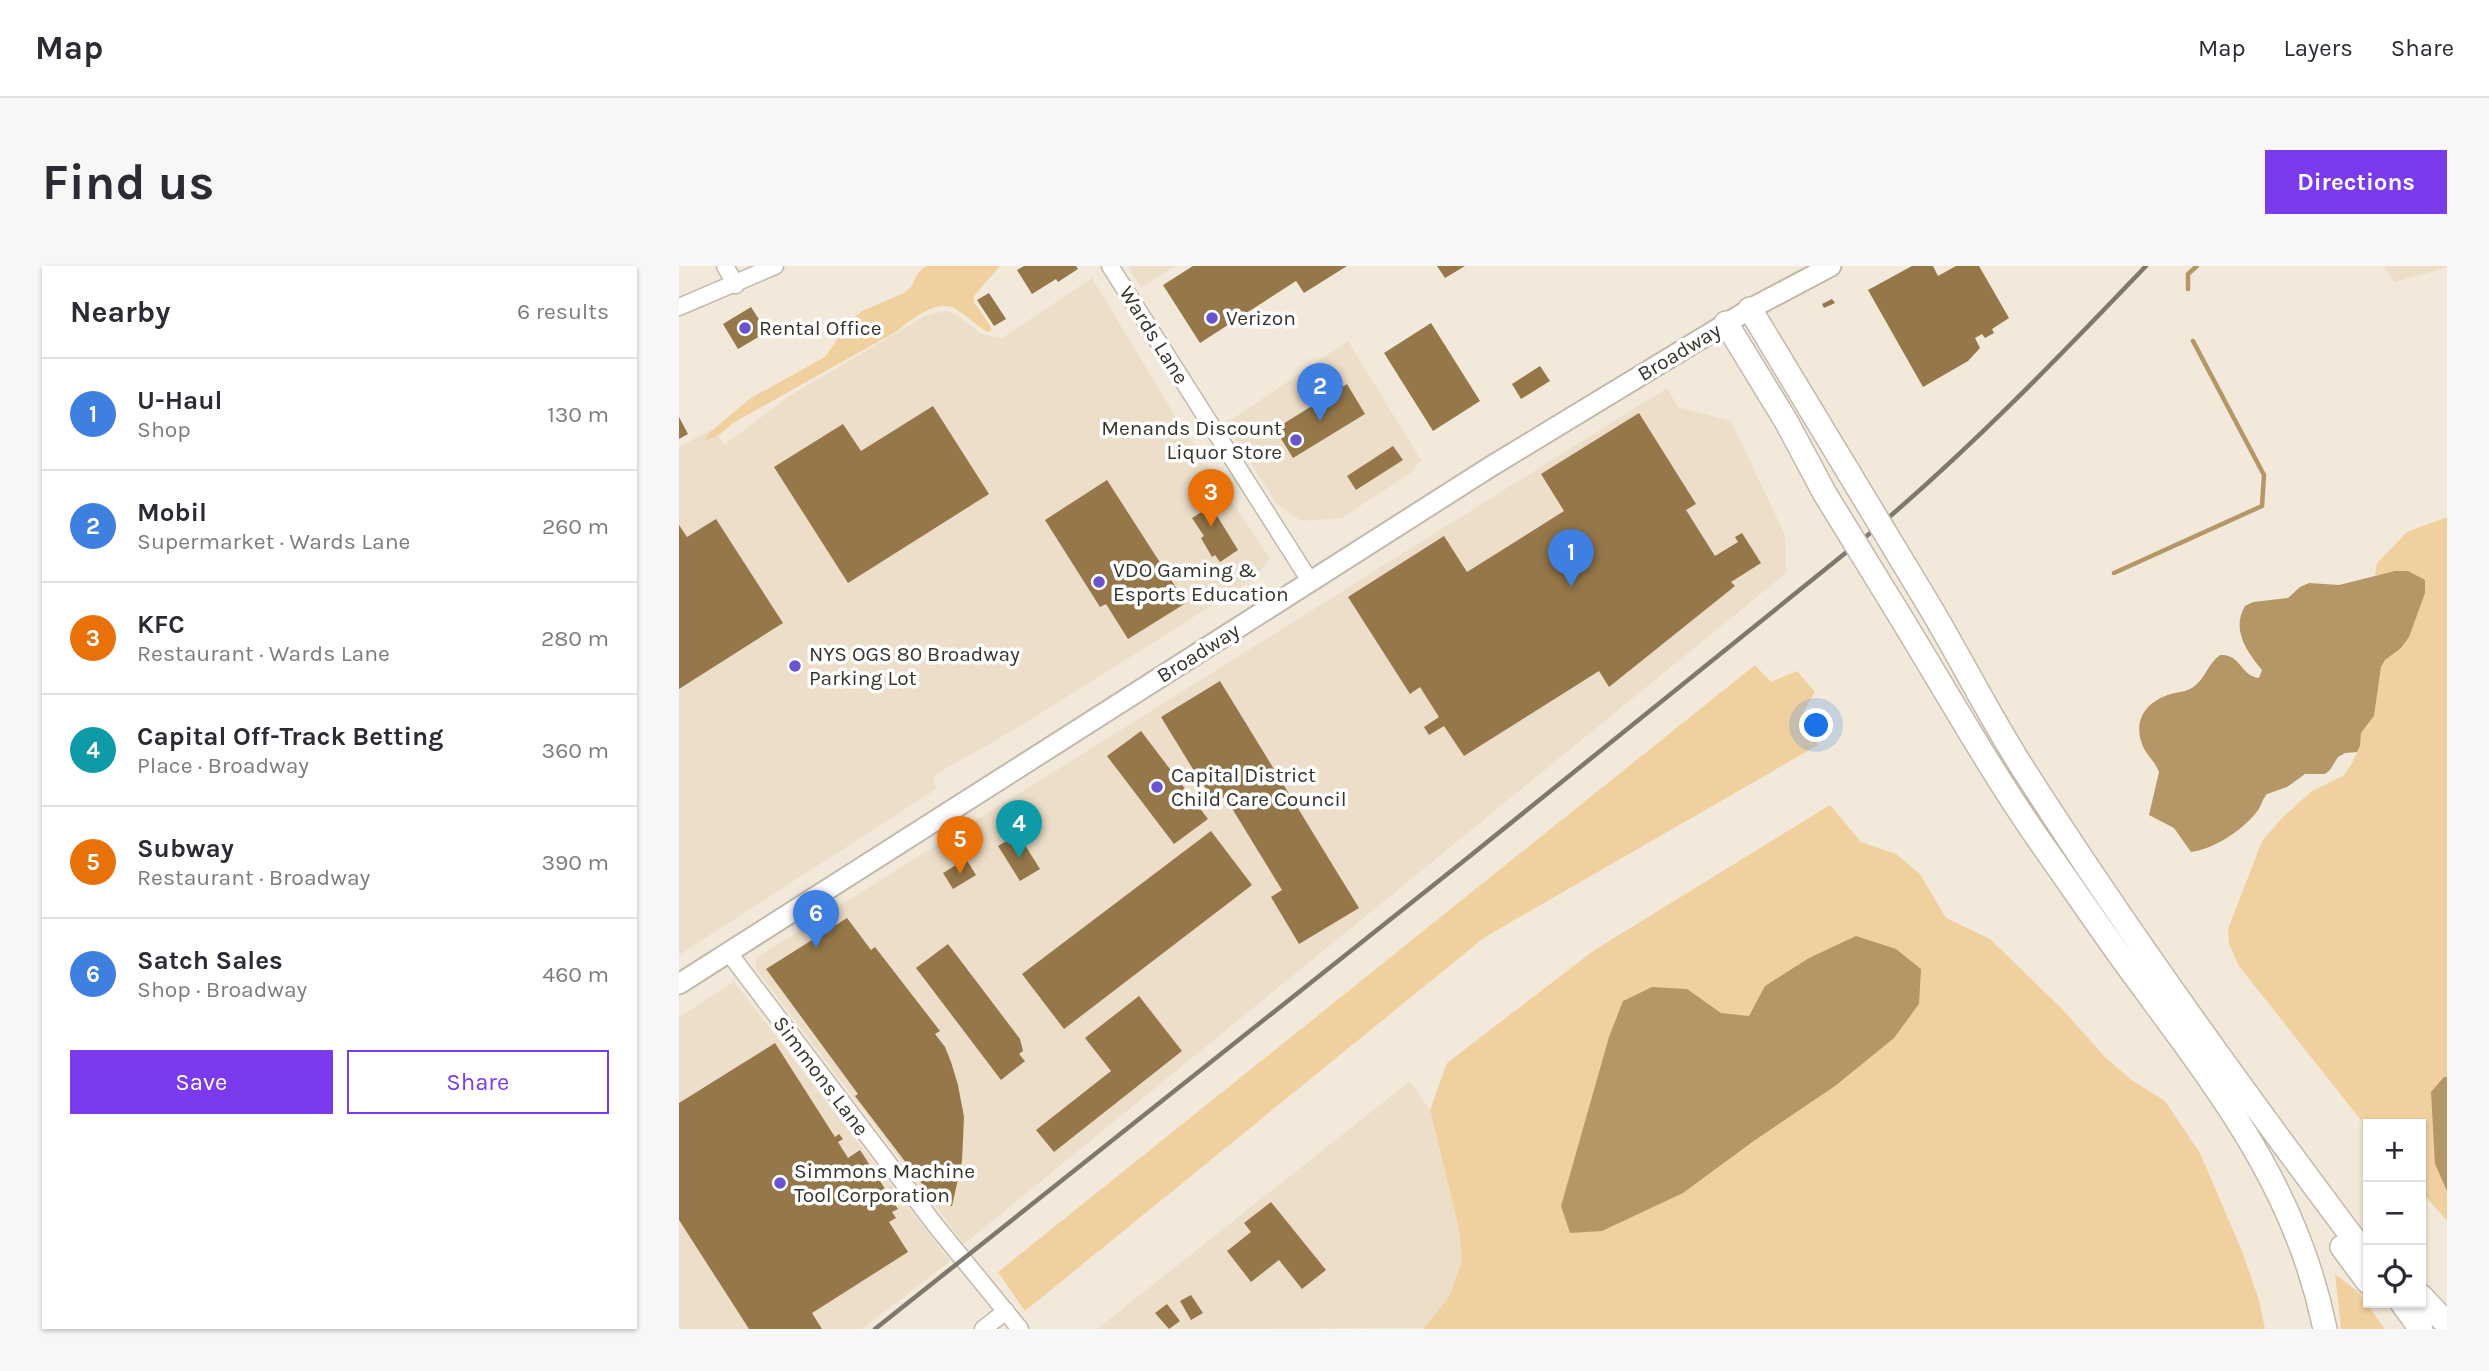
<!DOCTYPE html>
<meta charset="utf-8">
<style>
:root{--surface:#fff;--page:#f7f7f7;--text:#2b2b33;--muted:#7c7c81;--line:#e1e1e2;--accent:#7c3aed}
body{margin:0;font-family:Karla,sans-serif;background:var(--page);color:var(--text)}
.controls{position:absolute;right:21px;bottom:21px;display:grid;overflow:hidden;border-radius:0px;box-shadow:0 2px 5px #0004}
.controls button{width:63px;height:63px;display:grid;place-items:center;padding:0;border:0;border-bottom:2px solid var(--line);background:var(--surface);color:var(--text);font:35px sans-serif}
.you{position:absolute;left:1138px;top:460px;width:24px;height:24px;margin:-18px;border:5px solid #fff;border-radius:50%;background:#1a73e8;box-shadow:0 0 0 10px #1a73e833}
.badge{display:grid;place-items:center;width:46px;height:46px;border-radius:50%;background:var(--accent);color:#fff;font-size:23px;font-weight:700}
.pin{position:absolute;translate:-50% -58px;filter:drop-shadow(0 2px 4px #0008)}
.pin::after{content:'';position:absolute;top:37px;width:24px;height:21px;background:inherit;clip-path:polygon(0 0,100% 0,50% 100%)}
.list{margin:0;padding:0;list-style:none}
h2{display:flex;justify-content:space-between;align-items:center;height:91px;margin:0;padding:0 28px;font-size:30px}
h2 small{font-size:23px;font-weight:400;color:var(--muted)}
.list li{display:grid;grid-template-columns:46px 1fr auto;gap:21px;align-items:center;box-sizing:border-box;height:112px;padding:0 28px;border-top:2px solid var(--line)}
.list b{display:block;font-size:26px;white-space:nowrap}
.list p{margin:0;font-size:23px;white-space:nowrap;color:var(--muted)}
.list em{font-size:23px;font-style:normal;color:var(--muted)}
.actions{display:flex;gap:14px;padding:21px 28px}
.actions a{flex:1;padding:16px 0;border:2px solid var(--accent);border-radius:0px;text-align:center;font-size:24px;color:var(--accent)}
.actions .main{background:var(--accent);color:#fff}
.icon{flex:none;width:38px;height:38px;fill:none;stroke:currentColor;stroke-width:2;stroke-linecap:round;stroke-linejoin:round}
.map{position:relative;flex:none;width:1768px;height:1063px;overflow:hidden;border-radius:0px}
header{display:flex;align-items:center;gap:42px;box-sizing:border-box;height:98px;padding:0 35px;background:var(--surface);border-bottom:2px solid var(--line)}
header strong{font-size:33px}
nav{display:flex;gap:38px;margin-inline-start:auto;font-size:24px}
.intro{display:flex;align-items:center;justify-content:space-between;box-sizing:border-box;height:168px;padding:0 42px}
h1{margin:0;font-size:49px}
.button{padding:18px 32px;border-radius:0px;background:var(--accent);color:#fff;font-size:24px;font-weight:700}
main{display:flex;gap:42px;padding:0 42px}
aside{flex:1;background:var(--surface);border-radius:0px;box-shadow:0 2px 5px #0004}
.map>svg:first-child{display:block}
.built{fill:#ecdec9}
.green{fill:#f1d09f}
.water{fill:#b59666}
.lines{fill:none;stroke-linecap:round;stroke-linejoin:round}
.stream{stroke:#b59666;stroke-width:4.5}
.building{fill:#957749}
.minor-casing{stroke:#c3b9aa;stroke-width:19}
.major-casing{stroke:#c3b9aa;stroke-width:23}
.highway-casing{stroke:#c3b9aa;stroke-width:26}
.minor{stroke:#fff;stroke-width:16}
.major{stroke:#fff;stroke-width:19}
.highway{stroke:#fff;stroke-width:23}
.rail{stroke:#7f786f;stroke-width:4.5}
.highway-bridge-casing{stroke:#c3b9aa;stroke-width:26;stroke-linecap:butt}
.highway-bridge{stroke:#fff;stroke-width:23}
.poi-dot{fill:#6a53cc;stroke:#fff;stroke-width:2.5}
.labels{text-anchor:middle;stroke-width:7;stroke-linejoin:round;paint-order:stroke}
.poi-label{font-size:21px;fill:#37332d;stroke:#fff;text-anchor:start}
.street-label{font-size:21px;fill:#37332d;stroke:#fff}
</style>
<header>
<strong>Map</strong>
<nav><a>Map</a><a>Layers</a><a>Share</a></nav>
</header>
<div class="intro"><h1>Find us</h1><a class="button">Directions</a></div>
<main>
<aside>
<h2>Nearby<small>6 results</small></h2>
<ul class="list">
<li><span class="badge" style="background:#3f7fe0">1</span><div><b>U-Haul</b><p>Shop</p></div><em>130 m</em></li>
<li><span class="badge" style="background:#3f7fe0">2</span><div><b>Mobil</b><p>Supermarket · Wards Lane</p></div><em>260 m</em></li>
<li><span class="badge" style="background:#e8710a">3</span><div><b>KFC</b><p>Restaurant · Wards Lane</p></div><em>280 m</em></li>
<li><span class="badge" style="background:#0f9aa8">4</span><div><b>Capital Off-Track Betting</b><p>Place · Broadway</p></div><em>360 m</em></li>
<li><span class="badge" style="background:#e8710a">5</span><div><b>Subway</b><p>Restaurant · Broadway</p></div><em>390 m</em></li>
<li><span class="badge" style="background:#3f7fe0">6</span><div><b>Satch Sales</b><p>Shop · Broadway</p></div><em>460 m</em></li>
</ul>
<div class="actions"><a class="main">Save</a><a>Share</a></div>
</aside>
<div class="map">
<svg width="1768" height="1063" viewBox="0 0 1768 1063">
<rect width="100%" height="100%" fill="#f3e9da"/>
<path class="built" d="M453,0H496L462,22L450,2Z
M1704,0H1768V1L1716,16Z
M413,12L501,158L591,292L578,311L340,461L254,510L257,523L0,689V181L34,163L45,179L112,129L246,50L267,45L278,49L302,68L323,72Z
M669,75L742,194L733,206L663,252L622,255L598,238L546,158Z
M988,122L999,141L1052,155L1106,269L1107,307L285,978L77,703V692Z
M55,716L271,995L183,1063H0V751Z
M731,815L751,844L780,963L783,995L770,1031L745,1062L418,1063Z"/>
<path class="green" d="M247,0H321L295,30V36L312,61V65L308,66C297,59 288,50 277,43C257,32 233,53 218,65L54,157L40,169L26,175L30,167L72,132L146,91L173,53L183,45L225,27L232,21L239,7Z
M1768,251V955L1742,925V858H1689V863L1560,700L1550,678L1549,663L1583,575L1605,550L1633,525L1665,509L1672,499L1680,482L1682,467L1695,450L1702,401L1706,394L1725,379L1702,309H1696L1698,297L1728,266Z
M1076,399L1092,416L1118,405L1136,426L1124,446L1139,479L806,671L346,1045L319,1006Z
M1151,539L1182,576L1217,588L1241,608L1267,652L1311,673L1384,744L1426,791L1451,813L1486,835L1521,887L1563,985L1580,1034L1586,1063H744L770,1031L783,995L780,963L751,844L768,797L914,685Z
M1656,1008L1679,1026L1706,1063H1662Z"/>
<path class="water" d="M1716,305H1729L1746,314V327L1730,371L1722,382L1706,394L1702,401L1695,450L1682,467L1681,480L1678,486L1666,487L1659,491L1651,504L1646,508H1626L1608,521L1588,528C1583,533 1582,541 1577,547C1562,565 1535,583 1512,586L1495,562L1470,549L1480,506C1476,495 1467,489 1463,478C1454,453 1468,435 1492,428C1499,426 1506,426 1513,422C1526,414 1529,397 1541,389C1561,387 1562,410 1580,412L1583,404C1568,386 1552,363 1566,340L1574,336L1609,332L1621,321L1630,317L1660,319Z
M1177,670L1217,683L1242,703L1240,738L1215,772L1156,820L1076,874L1004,927L923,965L891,967L882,940L930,771L944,735L973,721L1008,723L1042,747L1070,750L1086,720L1130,692Z
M1765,811H1768V925L1756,898L1752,826Z"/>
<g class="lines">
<path class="stream" d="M1509,23V8L1518,0
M1435,307L1583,240L1585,209L1514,75"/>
</g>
<path class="building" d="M345,0H397L399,3L379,16L377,13L353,28L338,4Z
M514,0H668L625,27L617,15L521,77L484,19Z
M758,0H786L766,12Z
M1233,0H1254L1259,10L1277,0H1300L1330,52L1313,63L1315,67L1306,72L1303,68L1296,72L1301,82L1289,95L1244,121L1189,24Z
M310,27L327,53L315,60L298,34Z
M1153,33L1156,37L1145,42L1143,38Z
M72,41L88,66L59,83L44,58Z
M752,57L801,135L754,165L705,87Z
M861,100L871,115L842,133L833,118Z
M668,118L686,148L614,192L596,163Z
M254,140L310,228L169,317L95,201L164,158L182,185Z
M960,147L1017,238L1007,244L1036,290L1059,276L1056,271L1063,267L1082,297L1052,316L1056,320L930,421L920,405L785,490L765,460L750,469L745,461L760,451L741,421L731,428L669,331L765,270L788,306L885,245L862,208Z
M0,151L9,168L0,173Z
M714,180L724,194L677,224L668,210Z
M428,214L507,337L449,373L427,338L421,341L366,254Z
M532,240L559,284L541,296L536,289L533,291L522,272L525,270L513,252Z
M37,253L104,357L0,423V259L8,271Z
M541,415L680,642L620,678L592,631L603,624L546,531L537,536L520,513L482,451Z
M462,465L529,553L495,578L428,490Z
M532,565L573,619L385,763L343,708Z
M339,568L361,603L341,615L319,580Z
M287,593L297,609L274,623L264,607Z
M168,652L192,684L196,681L261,765L256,768L266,781L272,796L279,819L285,851L283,895L273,940L265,936L260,940L176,830L179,828L87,703Z
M269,678L341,773L344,785L340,788L346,795L322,814L237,702Z
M460,730L503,785L375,886L357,864L432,805L406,772Z
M96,777L156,871L160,868L164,873L159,876L169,892L181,884L219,943L213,946L217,952L210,956L229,986L133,1047L143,1063H70L0,954V837Z
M592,936L647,1004L623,1023L600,994L572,1016L548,985L572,966L565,957Z
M512,1029L524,1047L512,1054L501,1035Z
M488,1038L501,1055L490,1063L476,1047Z"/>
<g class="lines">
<g class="minor-casing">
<path id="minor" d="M46,0L57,19
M431,0L631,315
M0,41L96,0
M50,687L257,960L341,1063
M304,1063L327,1045"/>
</g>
<g class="major-casing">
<path id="major" d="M0,718L811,201L1071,43L1152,0"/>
</g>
<g class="highway-casing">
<path id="highway" d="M1071,43L1170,207
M1047,57L1107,155L1146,228
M1245,331C1279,387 1308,446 1343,501C1451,670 1569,832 1689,992
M1221,350C1267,425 1310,502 1360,574C1394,622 1426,670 1461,717C1542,827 1618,924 1646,1063
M1663,981L1689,1016
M1742,1030L1768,1058
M1723,1037L1742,1063"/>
</g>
<use href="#minor" class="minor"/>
<use href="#major" class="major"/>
<use href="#highway" class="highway"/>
<path class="rail" d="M196,1063L781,598L1195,264C1292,182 1380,91 1467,0"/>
<g class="highway-bridge-casing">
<path id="highway-bridge" d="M1170,207L1245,331
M1146,228L1221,350"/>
</g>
<use href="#highway-bridge" class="highway-bridge"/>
</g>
<g class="poi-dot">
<circle cx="533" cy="52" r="7"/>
<circle cx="66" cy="62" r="7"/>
<circle cx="617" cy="174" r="7"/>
<circle cx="420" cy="316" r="7"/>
<circle cx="116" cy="400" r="7"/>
<circle cx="478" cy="521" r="7"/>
<circle cx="101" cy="917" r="7"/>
</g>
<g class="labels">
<g class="poi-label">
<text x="547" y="59">Verizon</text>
<text x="80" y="69">Rental Office</text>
<text x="603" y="169" text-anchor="end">Menands Discount<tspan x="603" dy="24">Liquor Store</tspan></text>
<text x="434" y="311">VDO Gaming &amp;<tspan x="434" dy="24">Esports Education</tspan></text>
<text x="130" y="395">NYS OGS 80 Broadway<tspan x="130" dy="24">Parking Lot</tspan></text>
<text x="492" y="516">Capital District<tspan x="492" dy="24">Child Care Council</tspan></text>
<text x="115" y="912">Simmons Machine<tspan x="115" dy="24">Tool Corporation</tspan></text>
</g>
<g class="street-label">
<text transform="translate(475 69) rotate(58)" y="7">Wards Lane</text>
<text transform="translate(1000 86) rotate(-31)" y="7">Broadway</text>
<text transform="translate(519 387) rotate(-32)" y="7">Broadway</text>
<text transform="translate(142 810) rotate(53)" y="7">Simmons Lane</text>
</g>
</g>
</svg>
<div class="controls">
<button>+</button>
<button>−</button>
<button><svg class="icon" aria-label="locate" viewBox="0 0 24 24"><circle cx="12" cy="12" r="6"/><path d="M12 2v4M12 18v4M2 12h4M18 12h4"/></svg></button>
</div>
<div class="you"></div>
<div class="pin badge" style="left:892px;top:321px;background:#3f7fe0">1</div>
<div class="pin badge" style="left:641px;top:155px;background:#3f7fe0">2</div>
<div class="pin badge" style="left:532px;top:261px;background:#e8710a">3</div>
<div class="pin badge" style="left:340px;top:592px;background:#0f9aa8">4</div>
<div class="pin badge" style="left:281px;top:608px;background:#e8710a">5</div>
<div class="pin badge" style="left:137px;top:682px;background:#3f7fe0">6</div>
</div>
</main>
